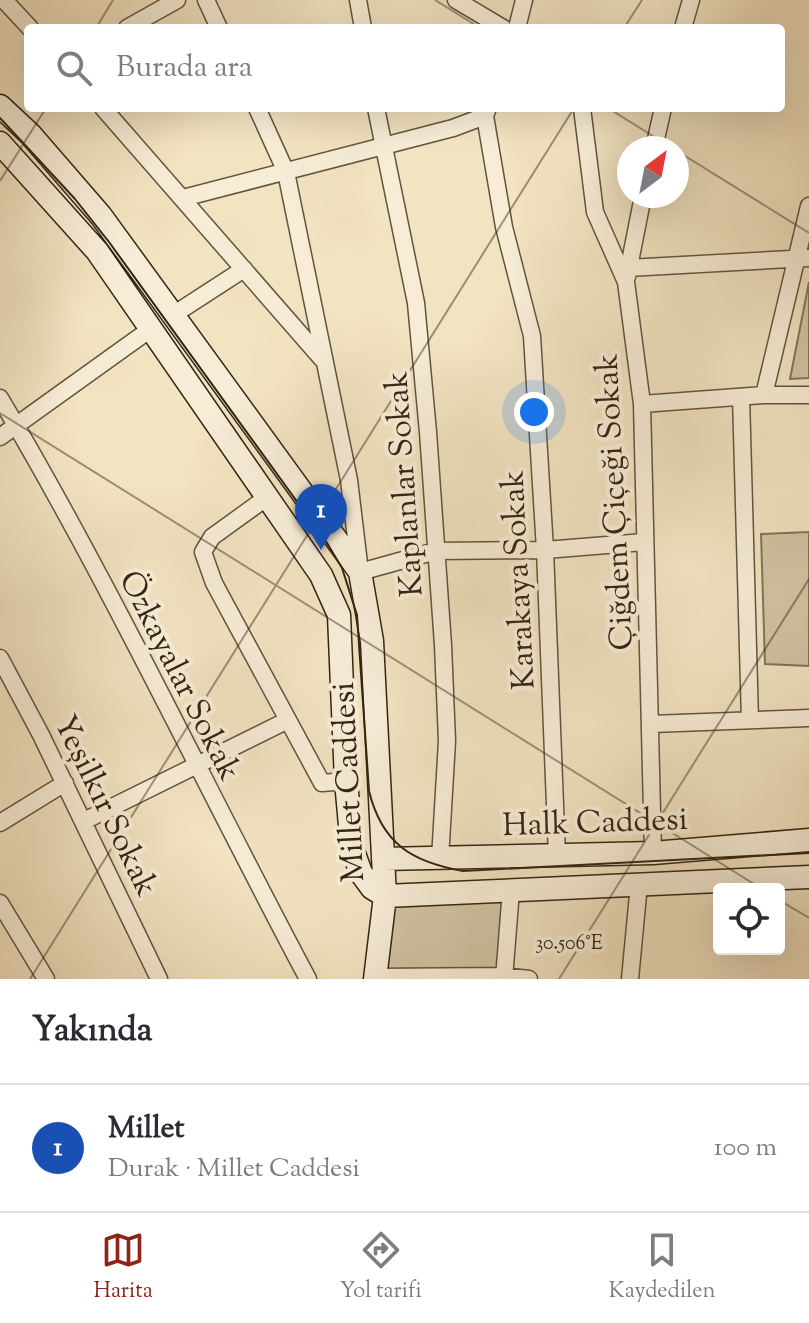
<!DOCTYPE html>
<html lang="tr">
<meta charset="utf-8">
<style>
:root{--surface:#fff;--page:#f7f7f7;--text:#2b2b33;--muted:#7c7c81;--line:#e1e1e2;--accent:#8f2418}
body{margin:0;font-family:"Sorts Mill Goudy",serif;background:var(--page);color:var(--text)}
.controls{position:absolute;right:24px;bottom:24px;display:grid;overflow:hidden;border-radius:8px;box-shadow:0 8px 32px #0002}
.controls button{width:72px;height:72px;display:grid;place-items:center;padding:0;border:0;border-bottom:2px solid var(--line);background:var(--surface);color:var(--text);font:40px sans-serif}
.compass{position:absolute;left:617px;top:136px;width:72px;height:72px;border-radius:50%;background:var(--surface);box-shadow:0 8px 32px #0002;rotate:32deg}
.you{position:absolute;left:534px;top:412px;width:28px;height:28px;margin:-20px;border:6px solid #fff;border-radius:50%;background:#1a73e8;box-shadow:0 0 0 12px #1a73e833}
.badge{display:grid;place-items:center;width:52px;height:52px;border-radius:50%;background:var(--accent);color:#fff;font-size:26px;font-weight:700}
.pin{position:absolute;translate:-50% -66px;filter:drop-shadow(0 2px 4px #0008)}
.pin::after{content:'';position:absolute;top:42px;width:28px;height:24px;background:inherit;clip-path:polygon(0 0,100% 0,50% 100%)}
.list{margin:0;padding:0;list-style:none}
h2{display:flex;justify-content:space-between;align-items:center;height:104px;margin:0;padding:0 32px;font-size:34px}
h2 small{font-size:26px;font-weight:400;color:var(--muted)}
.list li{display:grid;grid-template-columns:52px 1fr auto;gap:24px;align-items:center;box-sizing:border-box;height:128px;padding:0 32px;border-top:2px solid var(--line)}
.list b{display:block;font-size:30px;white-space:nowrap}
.list p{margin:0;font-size:26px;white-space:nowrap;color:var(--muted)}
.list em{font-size:26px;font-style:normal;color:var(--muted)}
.icon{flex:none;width:44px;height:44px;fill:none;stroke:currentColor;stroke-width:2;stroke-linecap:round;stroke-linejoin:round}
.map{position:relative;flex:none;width:809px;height:979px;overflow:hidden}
.search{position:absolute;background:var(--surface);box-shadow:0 8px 32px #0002;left:24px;right:24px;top:24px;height:88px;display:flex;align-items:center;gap:20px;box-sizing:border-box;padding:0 28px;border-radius:8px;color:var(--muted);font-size:30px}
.sheet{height:232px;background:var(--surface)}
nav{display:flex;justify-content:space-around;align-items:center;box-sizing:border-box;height:112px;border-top:2px solid var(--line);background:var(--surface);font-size:22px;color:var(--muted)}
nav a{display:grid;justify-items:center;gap:4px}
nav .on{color:var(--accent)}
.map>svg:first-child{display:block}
.park{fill:#d2c3a3;stroke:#82745b;stroke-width:2}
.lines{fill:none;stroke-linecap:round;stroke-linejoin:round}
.minor-casing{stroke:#63543e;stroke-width:19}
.secondary-casing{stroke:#332513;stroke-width:25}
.minor{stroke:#f7edd7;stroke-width:16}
.secondary{stroke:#f7edd7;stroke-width:22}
.tram{stroke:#332513;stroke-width:2}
.ticks{fill:none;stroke:#332513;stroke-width:2;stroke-opacity:0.45}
.labels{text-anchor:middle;stroke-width:8;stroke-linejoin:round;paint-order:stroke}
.street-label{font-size:32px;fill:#332513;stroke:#f7edd7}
.ticks-label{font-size:20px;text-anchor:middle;fill:#332513;stroke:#f7edd7;stroke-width:8;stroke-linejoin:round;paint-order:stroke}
</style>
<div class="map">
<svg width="809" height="979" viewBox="0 0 809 979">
<rect width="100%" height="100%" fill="#f2e3c1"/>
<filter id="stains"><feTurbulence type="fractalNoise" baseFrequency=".0025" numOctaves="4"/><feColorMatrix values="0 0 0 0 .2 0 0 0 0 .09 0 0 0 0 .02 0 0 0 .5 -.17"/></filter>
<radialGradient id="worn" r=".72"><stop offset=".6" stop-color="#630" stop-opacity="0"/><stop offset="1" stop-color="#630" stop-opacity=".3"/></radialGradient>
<path class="park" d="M809,282V378L790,379Z
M809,532V666L765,664L761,534Z
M511,890L504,976L375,977L385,896Z"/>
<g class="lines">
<g class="minor-casing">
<path id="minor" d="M4,0L30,28
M206,0L219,28
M358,0L363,28
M456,0L503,28
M127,28L177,0
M517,28L524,0
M683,28L691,0
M103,108L322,359
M257,108L286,172L349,480L360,572L436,551L545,550L644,542
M376,108L416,303L428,432L443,645L447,741L440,859
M582,108L595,212L626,282L642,404L653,853
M485,116L504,227L532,336L545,550L557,856
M654,148L663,108
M183,198L453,128L485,116L488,108
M628,268L809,258
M627,277L643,196
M173,315L244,269
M764,395L809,206
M741,397L750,720
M0,398C112,587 205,786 308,979
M642,404L764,395H809
M0,437L152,328
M266,498L212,537L203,552L214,583L322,783L346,781
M0,658L41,735L159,979
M652,724L809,718
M84,821L288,720
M0,823L65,783
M0,903L46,979
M375,977L504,976L529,979
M504,979L511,890
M630,979L639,884"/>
</g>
<g class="secondary-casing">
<path id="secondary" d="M0,106L30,134L101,216L360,572L372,641L385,896L375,979
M0,143L97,251L321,575L339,615L346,781L352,848L361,873L372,888L385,896
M383,859L653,853L809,840
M385,896L809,877"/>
</g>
<use href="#minor" class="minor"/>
<use href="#secondary" class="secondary"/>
<path class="tram" d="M0,118L75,199L109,242L327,543L342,568L357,615L369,791C382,844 412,862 463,871L809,853"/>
</g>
<path class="ticks" d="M435,0L480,28M96,28L113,0M624,28L642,0M608,108L672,148M677,151L809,233M0,181L46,108M0,413L762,889M779,900L809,918M30,979L574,108M559,979L809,579"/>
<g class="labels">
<g class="street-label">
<text transform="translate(403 484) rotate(-94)" y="11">Kaplanlar Sokak</text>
<text transform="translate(613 502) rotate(-93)" y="11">Çiğdem Çiçeği Sokak</text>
<text transform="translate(517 580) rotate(-93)" y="11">Karakaya Sokak</text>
<text transform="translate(181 675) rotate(63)" y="11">Özkayalar Sokak</text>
<text transform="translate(347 782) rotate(-93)" y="11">Millet Caddesi</text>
<text transform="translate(107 805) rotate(64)" y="11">Yeşilkır Sokak</text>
<text transform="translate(595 821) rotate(-2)" y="11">Halk Caddesi</text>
</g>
</g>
<g class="ticks-label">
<text x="569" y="949">30.506°E</text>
</g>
<rect width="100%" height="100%" filter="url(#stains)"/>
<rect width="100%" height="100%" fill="url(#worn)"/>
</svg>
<div class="controls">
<button><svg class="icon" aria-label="locate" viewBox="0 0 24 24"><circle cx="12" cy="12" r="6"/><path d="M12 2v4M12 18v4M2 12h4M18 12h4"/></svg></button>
</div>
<svg class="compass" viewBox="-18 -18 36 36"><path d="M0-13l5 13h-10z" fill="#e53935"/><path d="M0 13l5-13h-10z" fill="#7c7c81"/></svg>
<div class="you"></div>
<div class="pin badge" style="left:321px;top:550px;background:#1a4fb4">1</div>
<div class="search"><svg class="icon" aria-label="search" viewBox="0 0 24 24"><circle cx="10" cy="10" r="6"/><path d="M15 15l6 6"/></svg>Burada ara</div>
</div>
<section class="sheet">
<h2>Yakında<small></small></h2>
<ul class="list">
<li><span class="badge" style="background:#1a4fb4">1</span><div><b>Millet</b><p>Durak · Millet Caddesi</p></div><em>100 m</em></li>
</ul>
</section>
<nav>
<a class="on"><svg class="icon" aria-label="map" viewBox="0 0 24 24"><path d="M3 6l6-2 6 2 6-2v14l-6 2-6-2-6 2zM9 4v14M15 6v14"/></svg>Harita</a>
<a><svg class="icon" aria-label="directions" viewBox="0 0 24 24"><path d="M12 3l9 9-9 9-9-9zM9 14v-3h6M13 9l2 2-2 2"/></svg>Yol tarifi</a>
<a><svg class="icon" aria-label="saved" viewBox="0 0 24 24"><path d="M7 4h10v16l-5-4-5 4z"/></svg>Kaydedilen</a>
</nav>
